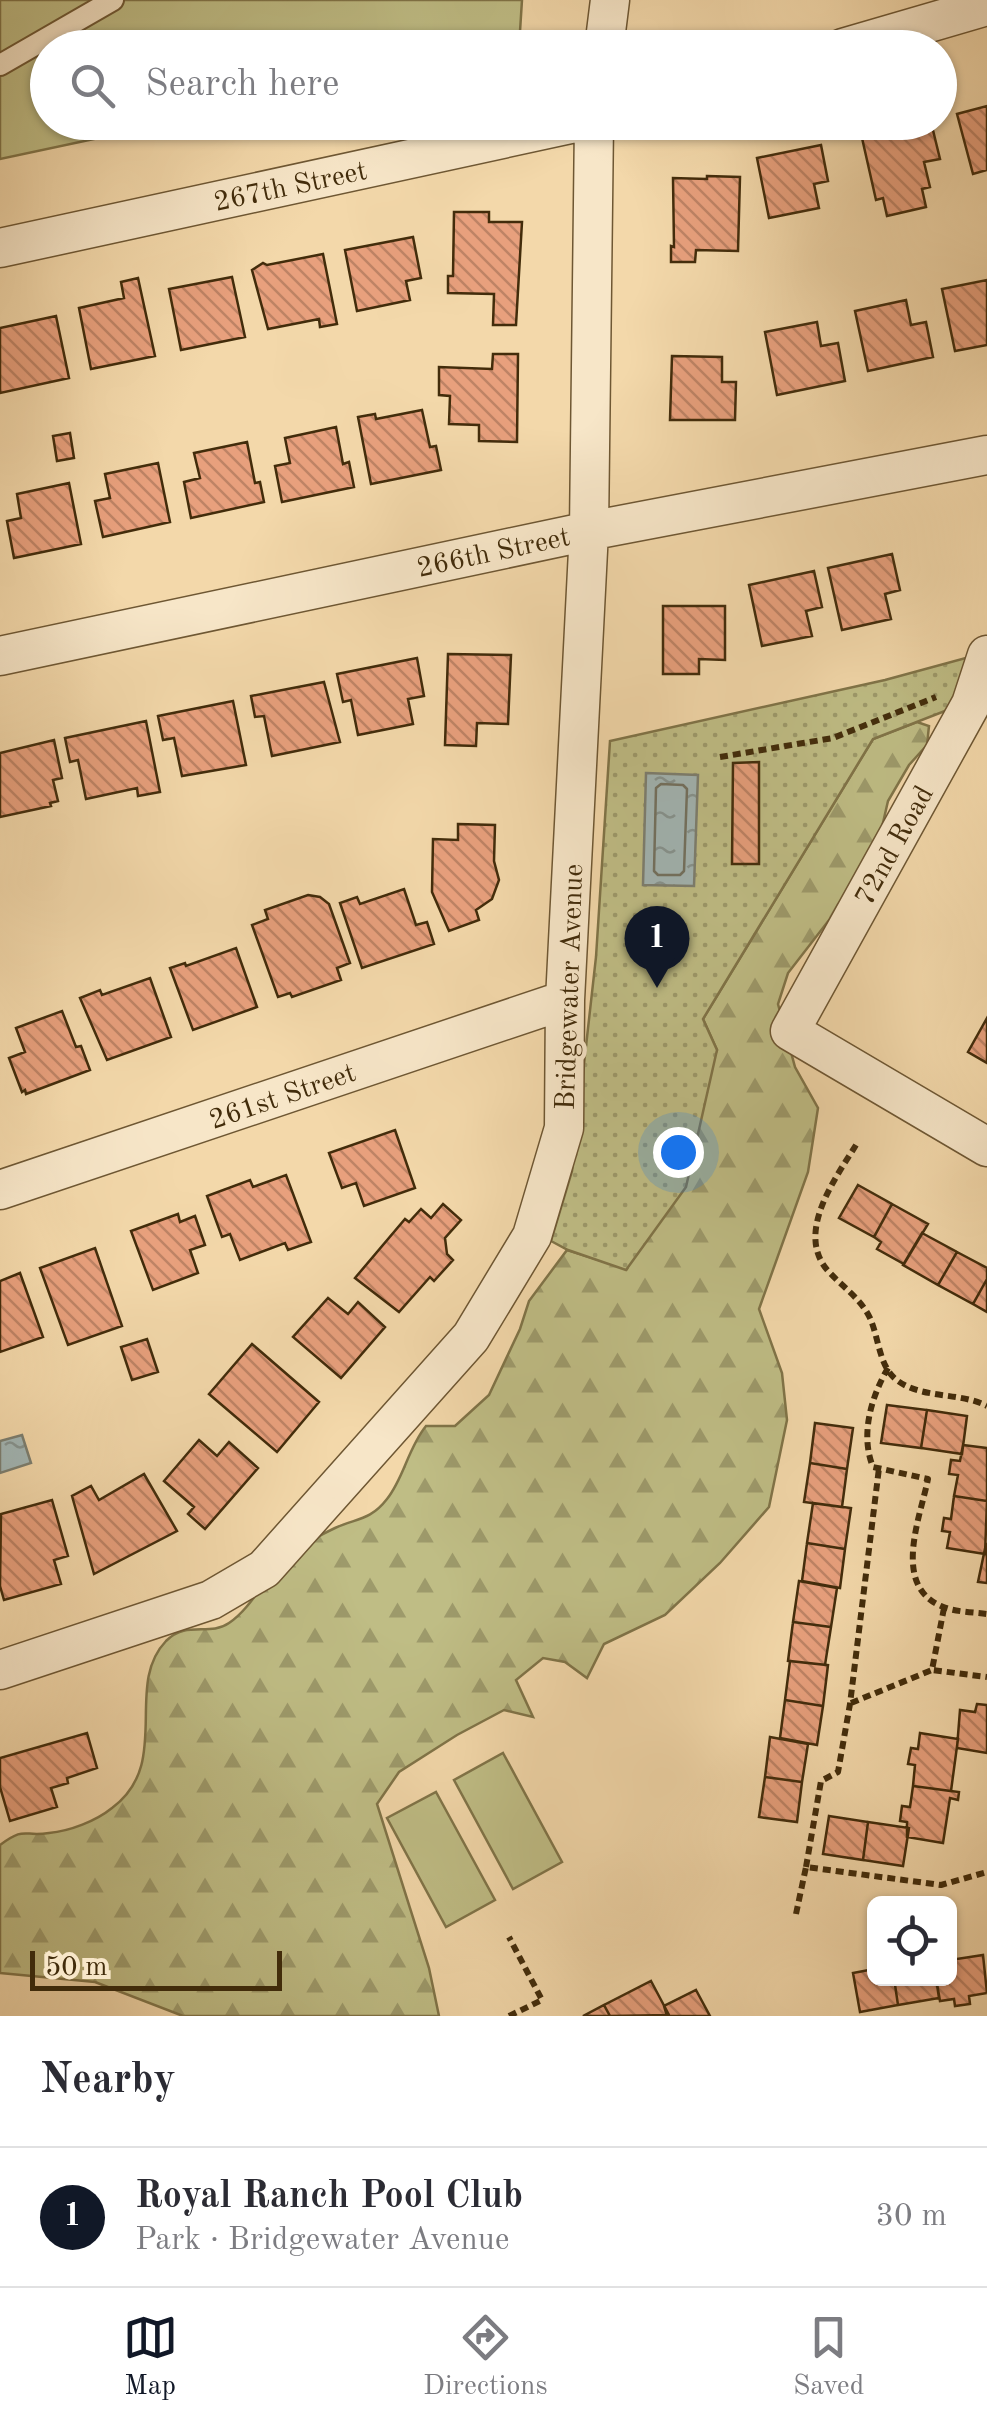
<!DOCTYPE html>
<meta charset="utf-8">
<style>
:root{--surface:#fff;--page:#f2f2f3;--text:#2b2b33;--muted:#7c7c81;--line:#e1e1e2;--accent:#111827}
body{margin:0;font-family:"Old Standard TT",serif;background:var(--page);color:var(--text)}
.controls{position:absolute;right:30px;bottom:30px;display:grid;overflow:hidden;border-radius:15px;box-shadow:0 2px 8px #0004}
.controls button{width:90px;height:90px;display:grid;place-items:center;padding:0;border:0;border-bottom:2px solid var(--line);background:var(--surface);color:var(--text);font:50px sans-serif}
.scale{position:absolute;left:30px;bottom:25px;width:252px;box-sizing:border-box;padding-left:10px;border:5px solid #422c0b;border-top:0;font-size:28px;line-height:35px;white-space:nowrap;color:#422c0b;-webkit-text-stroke:8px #f7e6c8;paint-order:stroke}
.you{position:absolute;left:678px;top:1152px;width:35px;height:35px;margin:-25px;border:8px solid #fff;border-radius:50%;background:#1a73e8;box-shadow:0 0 0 15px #1a73e833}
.badge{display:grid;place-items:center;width:65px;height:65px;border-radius:50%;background:var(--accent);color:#fff;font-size:32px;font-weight:700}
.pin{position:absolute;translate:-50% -82px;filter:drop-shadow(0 2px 5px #0008)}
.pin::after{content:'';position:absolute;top:52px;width:35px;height:30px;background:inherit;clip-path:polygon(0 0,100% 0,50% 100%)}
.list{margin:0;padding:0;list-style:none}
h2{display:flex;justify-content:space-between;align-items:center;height:130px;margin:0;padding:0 40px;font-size:42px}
h2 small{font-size:32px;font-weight:400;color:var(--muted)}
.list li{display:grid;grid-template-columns:65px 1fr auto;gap:30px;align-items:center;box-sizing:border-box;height:140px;padding:0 40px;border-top:2px solid var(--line)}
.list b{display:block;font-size:38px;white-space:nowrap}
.list p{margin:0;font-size:32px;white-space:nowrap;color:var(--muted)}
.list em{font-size:32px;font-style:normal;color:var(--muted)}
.icon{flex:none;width:55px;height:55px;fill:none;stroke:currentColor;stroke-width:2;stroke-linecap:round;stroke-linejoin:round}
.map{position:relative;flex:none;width:987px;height:2016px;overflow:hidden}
.search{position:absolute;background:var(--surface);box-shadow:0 2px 8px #0004;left:30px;right:30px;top:30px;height:110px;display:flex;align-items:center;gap:25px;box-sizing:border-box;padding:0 35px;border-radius:55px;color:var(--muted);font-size:38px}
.sheet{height:270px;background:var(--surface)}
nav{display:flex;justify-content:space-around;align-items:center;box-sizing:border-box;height:140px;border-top:2px solid var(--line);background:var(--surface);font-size:28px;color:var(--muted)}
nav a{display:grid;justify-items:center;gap:5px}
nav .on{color:var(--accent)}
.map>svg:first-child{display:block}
.green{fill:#bfbd85;stroke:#807448;stroke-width:2.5}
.forest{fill:url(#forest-firs);stroke:#807448;stroke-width:2.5}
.park{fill:url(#park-dots);stroke:#807448;stroke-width:2.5}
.water{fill:url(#water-ripples);stroke:#7c7f71;stroke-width:2.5}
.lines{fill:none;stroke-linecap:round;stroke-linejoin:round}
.shore{stroke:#727160;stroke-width:2.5}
.building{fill:url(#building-back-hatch);stroke:#422c0b;stroke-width:2.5}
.lane-casing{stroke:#6e5733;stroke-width:24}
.street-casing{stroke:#6e5733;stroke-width:41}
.path{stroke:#422c0b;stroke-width:6;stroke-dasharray:8 5;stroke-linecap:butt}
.lane{stroke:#f7e6c8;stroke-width:20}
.street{stroke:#f7e6c8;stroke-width:38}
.labels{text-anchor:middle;stroke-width:9;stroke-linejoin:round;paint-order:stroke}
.street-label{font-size:28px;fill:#422c0b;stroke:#f7e6c8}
</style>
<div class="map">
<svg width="987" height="2016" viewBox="0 0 987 2016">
<defs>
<pattern id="forest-firs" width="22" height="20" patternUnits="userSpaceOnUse" patternTransform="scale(2.5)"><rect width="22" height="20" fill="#bfbd85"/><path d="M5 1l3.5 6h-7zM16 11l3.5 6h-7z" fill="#9d9a6b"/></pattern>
<pattern id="park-dots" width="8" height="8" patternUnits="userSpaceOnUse" patternTransform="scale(2.5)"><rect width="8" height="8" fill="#bfbd85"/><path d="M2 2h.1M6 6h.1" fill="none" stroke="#9d9a6b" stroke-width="1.8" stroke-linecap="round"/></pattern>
<pattern id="water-ripples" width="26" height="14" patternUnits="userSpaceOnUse" patternTransform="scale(2.5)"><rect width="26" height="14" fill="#a2b6b5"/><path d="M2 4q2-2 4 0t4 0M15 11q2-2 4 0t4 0" fill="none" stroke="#869491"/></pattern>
<pattern id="building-back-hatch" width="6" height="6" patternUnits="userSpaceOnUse" patternTransform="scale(2.5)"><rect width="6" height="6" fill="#e8a07d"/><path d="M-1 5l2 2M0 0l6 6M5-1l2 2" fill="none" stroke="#be8365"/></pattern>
</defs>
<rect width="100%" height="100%" fill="#f3d8aa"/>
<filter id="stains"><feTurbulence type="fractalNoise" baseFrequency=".002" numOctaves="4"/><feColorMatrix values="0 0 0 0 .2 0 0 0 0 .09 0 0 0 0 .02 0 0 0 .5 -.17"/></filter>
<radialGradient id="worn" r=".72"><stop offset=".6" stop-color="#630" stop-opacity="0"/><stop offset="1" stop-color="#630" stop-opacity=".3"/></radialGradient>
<path class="green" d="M0,0H522L519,47H515L48,48V122L169,123L0,159Z
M503,1753L562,1862L513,1889L454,1780Z
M436,1792L495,1900L446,1927L387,1818Z"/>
<path class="forest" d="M917,722L929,726L927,745L909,765L888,801L874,862L788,973L778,1004L795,1067L818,1108L808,1172L759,1309L782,1373L787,1420L769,1507L720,1563L665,1615L604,1644L587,1678L565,1662L543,1658L516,1680L533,1717L504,1710L457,1735L399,1772L377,1804L429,1968L439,2016H183L95,1982L0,1973V1845C26,1826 22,1837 49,1833C70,1831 96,1821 112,1808C173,1763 123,1686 166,1641C187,1620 209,1637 229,1623C254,1606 266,1573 289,1555C303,1545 320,1535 335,1528C356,1518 370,1521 387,1499C404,1478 408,1448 426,1426H455L489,1395L520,1329L529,1301L567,1250L627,1269L717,1050L703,1019L873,739Z"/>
<path class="park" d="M984,653L968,702L873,739L703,1019L717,1050L686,1187L626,1270L568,1250L551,1241L572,1171L596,957L610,741L885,680Z"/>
<path class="water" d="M646,773L698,775L694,886L643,885Z
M22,1435L31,1463L0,1473V1441Z"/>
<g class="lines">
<path class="shore" d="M661,784L683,785L687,789L684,871L680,875H658L654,871L656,788Z"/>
</g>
<path class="building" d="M987,106V170L973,174L957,114Z
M931,122L940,159L924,162L930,187L922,189L926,207L887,216L883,198L876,200L862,138Z
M821,145L828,181L814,184L819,208L769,218L757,158Z
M707,176L740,177L738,251L696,250L695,262H671V246L674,247L673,178L707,179Z
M454,212H489V222H522L516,325H493L494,294L448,293V276H453Z
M413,237L421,278L406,281L410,300L357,311L345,250Z
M323,254L337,324L320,327L319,319L268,329L252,270L263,263L267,265Z
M232,277L245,337L181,350L169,289Z
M138,278L155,356L91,369L79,308L124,298L121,282Z
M987,280V345L955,351L942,289Z
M906,300L911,325L926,322L933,357L868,371L855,311Z
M56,316L69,378L0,393V328Z
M817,322L821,346L838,343L845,381L777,395L765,332Z
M493,354H518L517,442L479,441V425L449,424L450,396L439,395V367L492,369Z
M672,356L722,357V382H736L735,420H670Z
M422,410L430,447L436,446L441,470L371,484L358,417L375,414L376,419Z
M336,427L343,464L349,462L354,487L282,502L275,466L290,463L285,438Z
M70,433L74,458L57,461L53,436Z
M247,442L255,483L260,482L264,502L191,518L184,482L200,478L194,453Z
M158,463L170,522L103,537L95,501L110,498L105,474Z
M69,483L81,544L14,558L7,521L21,518L17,494Z
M892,554L900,590L885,594L891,619L842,630L828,568Z
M814,571L822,607L806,611L812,636L762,646L749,585Z
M663,606H725V660L699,659V674H663Z
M448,654L511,655L508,724L477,723L476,746L445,745Z
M417,658L424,696L408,699L413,724L358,735L351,700L343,702L337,674Z
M324,682L340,742L272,756L264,716L255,717L251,696Z
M233,701L246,765L182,776L174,738L163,740L158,716Z
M146,721L160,792L138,796L137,788L86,799L78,760L70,762L65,738Z
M54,740L62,778L53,780L58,801L50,803L51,806L0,817V753Z
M759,762V864H732L733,763Z
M458,824L495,825L494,861L499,880L492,899L476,910L479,920L449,931L432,892L433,839L458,840Z
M404,889L416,925L427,922L434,944L362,968L340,903L357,897L360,904Z
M308,895L320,897L329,904L350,963L337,968L341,980L292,997L290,993L278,997L252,925L268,919L265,910Z
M236,948L257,1007L193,1030L170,968L185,963L186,966Z
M150,978L171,1037L107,1060L80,998L100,990L102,995Z
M62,1011L76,1047L81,1046L90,1070L26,1094L25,1090L22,1092L9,1058L25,1052L16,1028Z
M987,1018V1063L968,1052Z
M395,1130L415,1188L364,1206L356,1183L342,1188L329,1153Z
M286,1175L311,1242L288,1250L285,1243L240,1260L230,1234L222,1237L207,1196L250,1180L253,1187Z
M858,1185L892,1204L874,1237L839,1218Z
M443,1204L461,1220L445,1238L447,1254L453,1260L434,1281L430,1277L399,1312L355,1278L405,1219L409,1222L421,1209L431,1218Z
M892,1204L928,1224L904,1264L877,1249L881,1242L874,1237Z
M178,1214L180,1222L195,1216L205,1245L190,1250L198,1273L153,1290L131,1231Z
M922,1233L957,1252L938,1285L903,1265Z
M95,1248L122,1326L68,1345L40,1268Z
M957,1252L987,1268V1279L973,1304L938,1285Z
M20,1273L43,1337L0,1352V1281Z
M987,1279V1312L973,1304Z
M328,1298L348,1314L358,1302L385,1327L341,1378L293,1337Z
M147,1339L158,1372L132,1380L121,1347Z
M252,1344L319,1402L277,1452L209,1394Z
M887,1405L927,1410L921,1448L881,1443Z
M927,1410L967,1416L962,1454L921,1448Z
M815,1423L853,1428L847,1469L810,1463Z
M199,1440L217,1456L229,1442L258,1468L205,1529L188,1514L194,1507L164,1481Z
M963,1445L987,1448V1501L954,1496L958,1475L949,1474L951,1460L960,1461Z
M810,1463L847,1469L842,1507L804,1502Z
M144,1474L177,1531L94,1574L72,1496L91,1486L99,1500Z
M954,1496L987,1501L985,1554L947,1548L950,1532L942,1531L944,1518L951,1519Z
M52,1500L68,1556L54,1560L61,1584L4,1600L0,1586L1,1514Z
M813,1503L851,1508L845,1549L807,1543Z
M807,1543L845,1549L840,1588L802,1581Z
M986,1544H987V1583L978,1582Z
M799,1581L837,1588L831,1627L793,1622Z
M793,1622L831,1627L825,1665L788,1661Z
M790,1661L828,1665L823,1706L785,1700Z
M785,1700L823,1706L817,1745L780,1738Z
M977,1704L987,1705V1753L957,1748L960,1710L975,1712Z
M87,1733L97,1768L67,1778L68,1783L51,1788L57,1807L10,1821L0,1787V1758Z
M920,1733L958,1739L951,1791L913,1786L915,1765L908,1764L911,1748L918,1749Z
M770,1737L808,1744L802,1782L765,1777Z
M765,1777L802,1782L797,1822L759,1817Z
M913,1786L959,1792L958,1800L950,1798L943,1843L907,1837V1822L900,1821L902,1806L910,1807Z
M829,1816L868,1822L863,1860L823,1854Z
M868,1822L909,1828L903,1866L863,1860Z
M983,1955L987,1993L969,1996L970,2004L955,2006L954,1999L940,2001L936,1978H950V1960Z
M874,1969V1978H894L898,2005L860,2012L853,1973Z
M894,1978H936L939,1998L898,2005Z
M651,1981L669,2015L610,2016L604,2005Z
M696,1990L710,2016H667L664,2006Z
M604,2005L610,2016H583Z"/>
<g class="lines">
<g class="lane-casing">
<path id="lane" d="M0,65L113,0"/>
</g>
<g class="street-casing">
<path id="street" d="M604,48L610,0
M843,48L987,6
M0,248L580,122
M987,655L971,704L790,1031L987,1147
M0,656L589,531L987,455
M0,1190L565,1000
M0,1670L211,1600L264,1569L471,1337L532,1236L564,1128L565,1000L589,531L594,122"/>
</g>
<path class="path" d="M720,757L833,738L936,697
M856,1145C835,1179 794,1234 829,1272C843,1287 861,1299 870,1318C879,1338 879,1368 898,1381C923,1399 960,1392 987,1406
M888,1368C871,1397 860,1435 873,1467L928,1479C920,1518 892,1585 941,1606C954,1612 972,1612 987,1614
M944,1608L932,1670L987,1677
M851,1703L932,1670
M806,1867L821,1781L838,1772L850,1704L879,1468
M796,1914L806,1867L941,1885L987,1872
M509,2016L542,2000L509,1937"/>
<use href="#lane" class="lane"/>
<use href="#street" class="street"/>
</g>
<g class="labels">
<g class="street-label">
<text transform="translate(290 185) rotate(-12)" y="10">267th Street</text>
<text transform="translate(493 551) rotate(-12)" y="10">266th Street</text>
<text transform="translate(893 845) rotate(-61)" y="10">72nd Road</text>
<text transform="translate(568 987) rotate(-88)" y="10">Bridgewater Avenue</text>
<text transform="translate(282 1095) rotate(-19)" y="10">261st Street</text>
</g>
</g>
<rect width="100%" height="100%" filter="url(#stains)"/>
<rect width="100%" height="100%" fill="url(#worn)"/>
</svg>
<div class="controls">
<button><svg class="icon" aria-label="locate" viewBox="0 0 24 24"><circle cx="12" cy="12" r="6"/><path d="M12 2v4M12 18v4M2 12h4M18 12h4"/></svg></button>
</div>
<div class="scale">50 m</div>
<div class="you"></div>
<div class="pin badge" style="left:657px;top:988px">1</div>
<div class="search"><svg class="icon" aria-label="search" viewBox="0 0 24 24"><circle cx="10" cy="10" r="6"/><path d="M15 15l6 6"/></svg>Search here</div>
</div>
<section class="sheet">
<h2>Nearby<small></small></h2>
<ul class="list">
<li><span class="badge">1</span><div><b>Royal Ranch Pool Club</b><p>Park · Bridgewater Avenue</p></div><em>30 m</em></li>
</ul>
</section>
<nav>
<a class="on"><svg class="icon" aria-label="map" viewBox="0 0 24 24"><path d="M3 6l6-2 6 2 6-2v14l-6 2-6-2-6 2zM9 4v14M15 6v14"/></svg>Map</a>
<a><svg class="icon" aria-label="directions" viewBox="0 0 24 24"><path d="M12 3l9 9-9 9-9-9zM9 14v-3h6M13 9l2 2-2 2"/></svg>Directions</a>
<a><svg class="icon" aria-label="saved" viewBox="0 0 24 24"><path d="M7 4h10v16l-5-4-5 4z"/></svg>Saved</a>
</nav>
